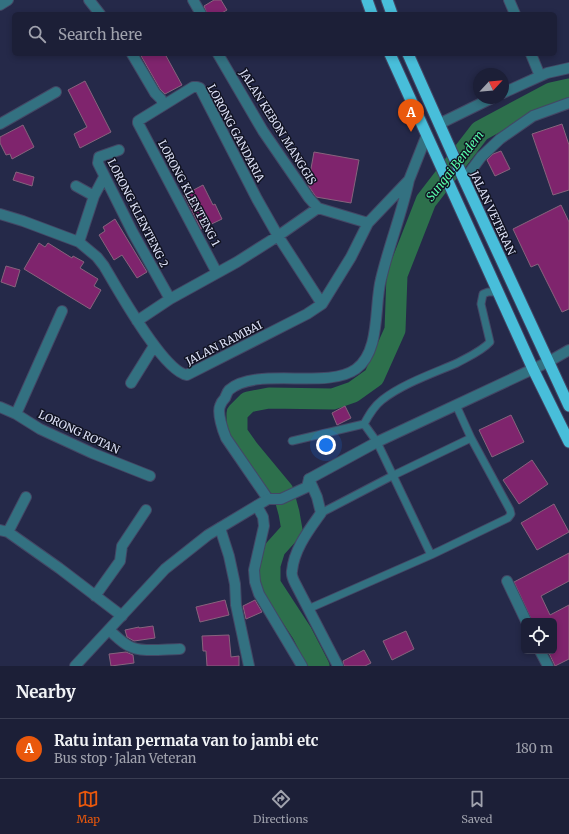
<!DOCTYPE html>
<meta charset="utf-8">
<style>
:root{--surface:#1c1f37;--page:#292c42;--text:#f1f3f6;--muted:#a0a2ad;--line:#3a3d52;--accent:#ea580c}
body{margin:0;font-family:Merriweather,serif;background:var(--page);color:var(--text)}
.controls{position:absolute;right:12px;bottom:12px;display:grid;overflow:hidden;border-radius:6px;box-shadow:0 2px 6px #0003}
.controls button{width:36px;height:36px;display:grid;place-items:center;padding:0;border:0;border-bottom:1px solid var(--line);background:var(--surface);color:var(--text);font:20px sans-serif}
.compass{position:absolute;left:473px;top:68px;width:36px;height:36px;border-radius:50%;background:var(--surface);box-shadow:0 2px 6px #0003;rotate:64deg}
.you{position:absolute;left:326px;top:445px;width:14px;height:14px;margin:-10px;border:3px solid #fff;border-radius:50%;background:#1a73e8;box-shadow:0 0 0 6px #1a73e833}
.badge{display:grid;place-items:center;width:26px;height:26px;border-radius:50%;background:var(--accent);color:#fff;font-size:13px;font-weight:700}
.pin{position:absolute;translate:-50% -33px;filter:drop-shadow(0 1px 2px #0008)}
.pin::after{content:'';position:absolute;top:21px;width:14px;height:12px;background:inherit;clip-path:polygon(0 0,100% 0,50% 100%)}
.list{margin:0;padding:0;list-style:none}
h2{display:flex;justify-content:space-between;align-items:center;height:52px;margin:0;padding:0 16px;font-size:17px}
h2 small{font-size:13px;font-weight:400;color:var(--muted)}
.list li{display:grid;grid-template-columns:26px 1fr auto;gap:12px;align-items:center;box-sizing:border-box;height:60px;padding:0 16px;border-top:1px solid var(--line)}
.list b{display:block;font-size:15px;white-space:nowrap}
.list p{margin:0;font-size:13px;white-space:nowrap;color:var(--muted)}
.list em{font-size:13px;font-style:normal;color:var(--muted)}
.icon{flex:none;width:22px;height:22px;fill:none;stroke:currentColor;stroke-width:2;stroke-linecap:round;stroke-linejoin:round}
.map{position:relative;flex:none;width:569px;height:666px;overflow:hidden}
.search{position:absolute;background:var(--surface);box-shadow:0 2px 6px #0003;left:12px;right:12px;top:12px;height:44px;display:flex;align-items:center;gap:10px;box-sizing:border-box;padding:0 14px;border-radius:6px;color:var(--muted);font-size:15px}
.sheet{height:112px;background:var(--surface)}
nav{display:flex;justify-content:space-around;align-items:center;box-sizing:border-box;height:56px;border-top:1px solid var(--line);background:var(--surface);font-size:11px;color:var(--muted)}
nav a{display:grid;justify-items:center;gap:2px}
nav .on{color:var(--accent)}
.map>svg:first-child{display:block}
.lines{fill:none;stroke-linecap:round;stroke-linejoin:round}
.river{stroke:#2d704c;stroke-width:21}
.building{fill:#7f246d;stroke:#87637d}
.service-casing{stroke:#434765;stroke-width:9}
.minor-casing{stroke:#434765;stroke-width:12}
.tertiary-casing{stroke:#434765;stroke-width:12}
.trunk-casing{stroke:#434765;stroke-width:13}
.service{stroke:#337181;stroke-width:7}
.minor{stroke:#337181;stroke-width:10}
.tertiary{stroke:#337181;stroke-width:10}
.trunk{stroke:#48beda;stroke-width:11}
.labels{text-anchor:middle;stroke-width:3;stroke-linejoin:round;paint-order:stroke}
.street-label{font-size:11px;fill:#dee2f8;stroke:#111322}
.water-label{font-size:12px;font-style:italic;fill:#58fdaa;stroke:#111322}
</style>
<div class="map">
<svg width="569" height="666" viewBox="0 0 569 666">
<rect width="100%" height="100%" fill="#252949"/>
<g class="lines">
<path class="river" d="M319,666L302,633L270,584V565L275,549L292,530L289,513L283,491L249,450L237,433V413L248,402L269,398L333,399L353,392L374,377L395,330L397,275L426,201L480,131L551,93L569,89"/>
</g>
<path class="building" d="M214,0H221L227,10L220,14H207L204,6Z
M140,54H165L182,85L165,94L160,89Z
M85,81L111,132L80,148L74,134L87,127L68,90Z
M562,124L569,145V190L553,195L532,134Z
M23,125L34,147L12,159L10,154L6,155L0,143V137Z
M501,151L510,169L495,176L487,160L493,154Z
M314,152L359,160L351,203L316,197L308,185Z
M16,172L34,177L32,186L13,180Z
M203,185L213,205L215,204L222,219L201,229L184,195Z
M561,205L569,222V309L562,312L538,264L531,267L513,229Z
M115,219L147,272L137,278L122,255L114,260L99,235L105,231L103,227Z
M39,243L45,247L48,243L72,258L73,256L84,262L80,268L98,279L94,286L101,290L90,309L24,269Z
M6,266L20,270L15,287L1,282Z
M345,406L351,418L337,425L332,413Z
M511,415L524,442L492,457L479,430Z
M532,460L548,484L519,504L503,480Z
M554,504L569,532L537,550L521,523Z
M569,553V581L541,596L550,615L569,605V659L555,666L548,651H554V621H532L514,582Z
M225,600L229,615L200,622L196,607Z
M255,600L262,612L246,619L243,606Z
M153,626L155,638L134,641L127,637L125,630L139,627V628Z
M406,631L414,649L392,660L383,641Z
M229,635L231,657L239,656V666H207L206,651H203L202,636Z
M364,650L371,663L365,666H344L343,661Z
M126,652L133,655L134,663L111,666L109,654Z"/>
<g class="lines">
<g class="service-casing">
<path id="service" d="M292,441L364,424
M321,513L392,476L471,438
M431,555L508,518L511,514L510,510L471,438L456,405
M308,609L431,555L377,442L364,424C369,415 374,406 382,400C402,384 434,373 457,363C468,357 482,351 490,342L481,304L483,294L488,292H497"/>
</g>
<g class="minor-casing">
<path id="minor" d="M89,0L100,14
M193,0L201,14
M509,0L515,14
M0,5L8,0
M132,54L155,93L161,99L163,105
M218,54L263,131L309,198L318,208L368,223
M531,54L540,76
M503,93L547,73L569,68
M0,124L56,92
M439,124L492,98
M119,150L99,157L98,163L133,233L170,299
M464,180L481,157L500,139L533,116L569,103
M76,186L94,196
M0,214L23,221L79,242L97,257L104,266C117,288 163,371 187,375L307,314L322,304L351,257L368,223L409,180L426,137
M79,242L94,196L104,177
M217,273L138,123V121L193,87H197L200,88L257,199L278,236L322,304
M137,321L170,299L237,262L278,236L318,208
M131,383L154,346
M0,407L16,414L40,429L92,453L150,476
M16,414L62,311
M309,479L317,497L321,513C309,530 294,549 292,571C291,575 293,579 295,583L338,666
M268,499L226,438C223,431 217,413 220,406C221,403 223,400 225,398C226,396 227,392 229,390C256,366 327,390 356,369C381,351 374,305 381,279C389,245 402,213 409,180
M257,506L263,517L264,526L254,570L255,582L259,594L302,666
M220,528L229,556L235,584L236,605L249,666
M0,530L8,532L59,568L122,616
M8,532L26,497
M507,581L526,621
M95,596L120,561L122,546L146,510
M109,630C115,635 121,642 129,646C141,653 165,649 180,649
M540,651L548,666"/>
</g>
<g class="tertiary-casing">
<path id="tertiary" d="M75,666L165,569L208,535L268,499H281L307,487L309,479L377,442L548,362L569,350"/>
</g>
<g class="trunk-casing">
<path id="trunk" d="M367,0L372,14
M387,0L392,14
M390,54L533,369L569,442
M408,54L461,173L569,406"/>
</g>
<use href="#service" class="service"/>
<use href="#minor" class="minor"/>
<use href="#tertiary" class="tertiary"/>
<use href="#trunk" class="trunk"/>
</g>
<g class="labels">
<g class="street-label">
<text transform="translate(278 127) rotate(58)" y="4">JALAN KEBON MANGGIS</text>
<text transform="translate(236 133) rotate(62)" y="4">LORONG GANDARIA</text>
<text transform="translate(189 193) rotate(62)" y="4">LORONG KLENTENG 1</text>
<text transform="translate(138 213) rotate(63)" y="4">LORONG KLENTENG 2</text>
<text transform="translate(493 213) rotate(65)" y="4">JALAN VETERAN</text>
<text transform="translate(224 343) rotate(-27)" y="4">JALAN RAMBAI</text>
<text transform="translate(79 432) rotate(25)" y="4">LORONG ROTAN</text>
</g>
<g class="water-label">
<text transform="translate(455 166) rotate(-52)" y="4">Sungai Bendem</text>
</g>
</g>
</svg>
<div class="controls">
<button><svg class="icon" aria-label="locate" viewBox="0 0 24 24"><circle cx="12" cy="12" r="6"/><path d="M12 2v4M12 18v4M2 12h4M18 12h4"/></svg></button>
</div>
<svg class="compass" viewBox="-18 -18 36 36"><path d="M0-13l5 13h-10z" fill="#e53935"/><path d="M0 13l5-13h-10z" fill="#a0a2ad"/></svg>
<div class="you"></div>
<div class="pin badge" style="left:411px;top:132px">A</div>
<div class="search"><svg class="icon" aria-label="search" viewBox="0 0 24 24"><circle cx="10" cy="10" r="6"/><path d="M15 15l6 6"/></svg>Search here</div>
</div>
<section class="sheet">
<h2>Nearby<small></small></h2>
<ul class="list">
<li><span class="badge">A</span><div><b>Ratu intan permata van to jambi etc</b><p>Bus stop · Jalan Veteran</p></div><em>180 m</em></li>
</ul>
</section>
<nav>
<a class="on"><svg class="icon" aria-label="map" viewBox="0 0 24 24"><path d="M3 6l6-2 6 2 6-2v14l-6 2-6-2-6 2zM9 4v14M15 6v14"/></svg>Map</a>
<a><svg class="icon" aria-label="directions" viewBox="0 0 24 24"><path d="M12 3l9 9-9 9-9-9zM9 14v-3h6M13 9l2 2-2 2"/></svg>Directions</a>
<a><svg class="icon" aria-label="saved" viewBox="0 0 24 24"><path d="M7 4h10v16l-5-4-5 4z"/></svg>Saved</a>
</nav>
